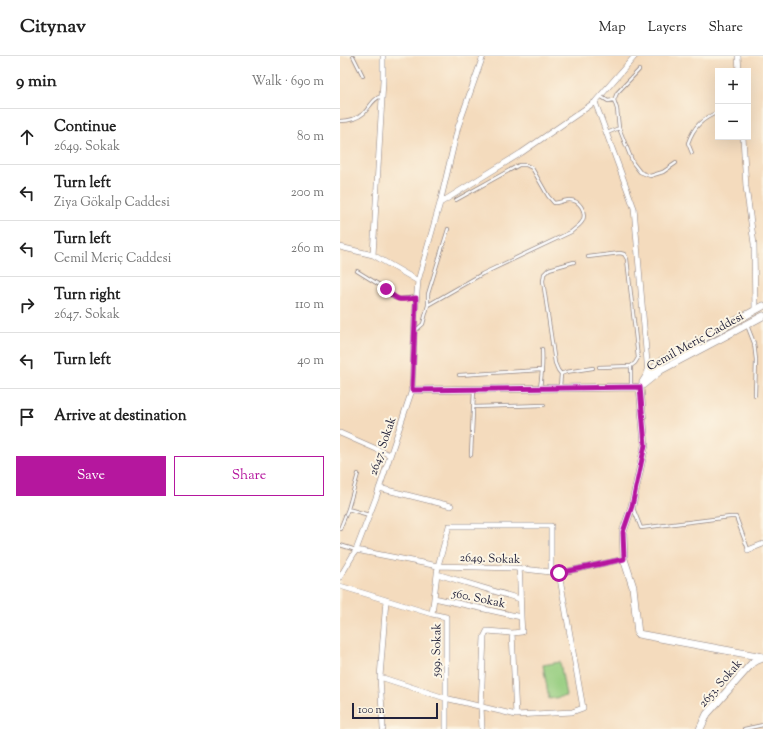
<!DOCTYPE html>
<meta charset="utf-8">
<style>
:root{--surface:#fff;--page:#f6f6f6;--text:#222;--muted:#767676;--line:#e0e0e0;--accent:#b5179e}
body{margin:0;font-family:"Sorts Mill Goudy",serif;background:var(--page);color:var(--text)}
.controls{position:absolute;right:12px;top:12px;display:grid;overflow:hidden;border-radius:0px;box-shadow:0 4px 16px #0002}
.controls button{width:36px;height:36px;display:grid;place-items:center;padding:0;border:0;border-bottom:1px solid var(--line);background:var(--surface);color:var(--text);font:20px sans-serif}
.scale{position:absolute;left:12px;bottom:10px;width:86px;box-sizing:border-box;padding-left:4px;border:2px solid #22223b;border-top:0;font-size:11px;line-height:14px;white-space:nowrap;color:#22223b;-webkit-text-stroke:3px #fcf5e5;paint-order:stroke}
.stop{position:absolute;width:12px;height:12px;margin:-9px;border:3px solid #b5179e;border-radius:50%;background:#fff}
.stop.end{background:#b5179e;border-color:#fff;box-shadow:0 1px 4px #0008}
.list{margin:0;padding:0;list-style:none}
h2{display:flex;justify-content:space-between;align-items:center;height:52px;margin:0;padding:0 16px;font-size:17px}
h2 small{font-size:13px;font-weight:400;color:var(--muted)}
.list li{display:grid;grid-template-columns:26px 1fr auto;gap:12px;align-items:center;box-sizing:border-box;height:56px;padding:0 16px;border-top:1px solid var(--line)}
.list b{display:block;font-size:15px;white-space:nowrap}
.list p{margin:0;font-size:13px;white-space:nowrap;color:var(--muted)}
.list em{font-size:13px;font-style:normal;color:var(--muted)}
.actions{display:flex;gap:8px;padding:12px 16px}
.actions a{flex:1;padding:9px 0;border:1px solid var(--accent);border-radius:0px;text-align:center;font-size:14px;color:var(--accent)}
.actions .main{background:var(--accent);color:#fff}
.icon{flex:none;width:22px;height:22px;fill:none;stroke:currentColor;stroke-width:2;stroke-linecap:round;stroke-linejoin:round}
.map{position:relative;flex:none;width:423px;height:673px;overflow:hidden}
header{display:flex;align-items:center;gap:24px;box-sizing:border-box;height:56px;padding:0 20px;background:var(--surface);border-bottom:1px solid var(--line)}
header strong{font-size:19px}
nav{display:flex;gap:22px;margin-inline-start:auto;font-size:14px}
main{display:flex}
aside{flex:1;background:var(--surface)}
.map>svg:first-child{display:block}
.green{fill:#97ce81;stroke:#5c785e}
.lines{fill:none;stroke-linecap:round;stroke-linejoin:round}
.service-casing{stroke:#8b7e7c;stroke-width:4}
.minor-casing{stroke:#8b7e7c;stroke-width:6}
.tertiary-casing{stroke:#8b7e7c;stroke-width:8}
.service{stroke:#fff;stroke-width:2.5}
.minor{stroke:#fff;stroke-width:5}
.tertiary{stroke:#fff;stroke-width:7}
.route{stroke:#b5179e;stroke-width:5}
.labels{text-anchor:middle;stroke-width:4;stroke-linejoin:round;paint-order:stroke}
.street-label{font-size:12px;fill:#22223b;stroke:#fcf5e5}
</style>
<header>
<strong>Citynav</strong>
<nav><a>Map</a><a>Layers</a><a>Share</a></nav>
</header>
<main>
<aside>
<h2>9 min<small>Walk · 690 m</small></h2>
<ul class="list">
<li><svg class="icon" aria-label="ahead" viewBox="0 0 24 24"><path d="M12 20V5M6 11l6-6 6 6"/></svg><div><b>Continue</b><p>2649. Sokak</p></div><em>80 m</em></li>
<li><svg class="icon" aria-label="left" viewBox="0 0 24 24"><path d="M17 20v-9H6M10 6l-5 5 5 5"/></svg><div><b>Turn left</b><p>Ziya Gökalp Caddesi</p></div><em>200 m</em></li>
<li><svg class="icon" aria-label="left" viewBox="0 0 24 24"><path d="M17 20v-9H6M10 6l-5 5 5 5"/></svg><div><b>Turn left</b><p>Cemil Meriç Caddesi</p></div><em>260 m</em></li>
<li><svg class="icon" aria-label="right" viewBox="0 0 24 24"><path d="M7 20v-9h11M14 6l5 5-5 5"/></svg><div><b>Turn right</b><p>2647. Sokak</p></div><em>110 m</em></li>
<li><svg class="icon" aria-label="left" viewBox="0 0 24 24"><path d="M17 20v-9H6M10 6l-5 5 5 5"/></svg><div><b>Turn left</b></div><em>40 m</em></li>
<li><svg class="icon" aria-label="arrive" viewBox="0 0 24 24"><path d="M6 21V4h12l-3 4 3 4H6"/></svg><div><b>Arrive at destination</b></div></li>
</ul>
<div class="actions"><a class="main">Save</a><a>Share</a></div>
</aside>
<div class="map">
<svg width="423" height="673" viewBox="0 0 423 673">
<rect width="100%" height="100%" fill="#fcf5e5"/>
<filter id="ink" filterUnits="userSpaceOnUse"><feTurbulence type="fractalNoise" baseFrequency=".025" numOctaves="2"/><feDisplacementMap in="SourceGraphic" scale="8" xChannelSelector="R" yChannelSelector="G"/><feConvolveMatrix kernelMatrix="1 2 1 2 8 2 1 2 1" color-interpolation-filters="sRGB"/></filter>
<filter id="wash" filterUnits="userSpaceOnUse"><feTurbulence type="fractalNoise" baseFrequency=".012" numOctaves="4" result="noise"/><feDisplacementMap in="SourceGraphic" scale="16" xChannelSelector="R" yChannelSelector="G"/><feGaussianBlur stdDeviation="0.9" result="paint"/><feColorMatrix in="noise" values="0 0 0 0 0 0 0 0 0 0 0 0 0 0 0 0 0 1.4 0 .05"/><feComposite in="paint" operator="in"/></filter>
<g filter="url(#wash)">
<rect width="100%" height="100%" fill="#f4dbbd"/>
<path class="green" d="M220,606L226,640L209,643L203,609Z"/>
</g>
<g filter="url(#ink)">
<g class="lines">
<g class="service-casing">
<path id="service" d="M13,0L23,20
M299,14L277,37L274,44L277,53L279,72L293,107L300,116L310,120L323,116L336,107
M260,40L268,45L274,44
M0,65C8,65 17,63 24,57C30,51 33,42 42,40
M267,77L279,72
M352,97L348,87C354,70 362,63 378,56
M248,201L280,197L284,198L287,203L298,302L295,307L291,310L259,311
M17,215L46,233L54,242L60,243L76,241
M88,249V238L108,173
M407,269L414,287L416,304L415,339
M75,275L83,268L88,249L142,218L231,176C235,172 241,169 243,164C246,155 240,144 229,144C224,144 219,147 214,147L208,140L192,112L186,109H179L116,144
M291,310V330
M221,318L218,314L215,307L203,225L204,218L209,213L234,206
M119,319L201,314
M220,331L221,318L226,316L253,312
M200,332C202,318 203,306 202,293
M133,351L204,349
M131,399L134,333
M293,452L301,472L390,461H396L408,493
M8,453L29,459
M0,473L8,453L18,418
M0,489L16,494
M404,673L423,669"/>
</g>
<g class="minor-casing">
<path id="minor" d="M398,0L399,15
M255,46L294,152L308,318
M403,81L406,131L414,188L415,254
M100,147L181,97L255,46L295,0
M0,191L33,199L78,225
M33,199L43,25V0
M0,377L50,399
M39,432L111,450
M16,494L98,510L175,512L219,517L284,503
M408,494L423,488
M97,518L180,543
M0,521L16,494L37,439L72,334L75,259L78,225L100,147L118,71L143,0
M0,530L92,558L98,510L109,470H211V516
M94,542L181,561
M92,558L106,561V673
M172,577L182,576C180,555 181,534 179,512
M40,621L105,642L176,659L232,656L243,652L219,517
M43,673L40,621L46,544
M142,673L141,650L144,581L147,575L172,577L176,659"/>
</g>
<g class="tertiary-casing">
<path id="tertiary" d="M303,326L308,318L322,305L423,250
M300,331L305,389L292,450L283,476L284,503L293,531L298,578L423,601
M72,334L300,331L321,314L423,260
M360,673L367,658L413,606L423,602"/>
</g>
<use href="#service" class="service"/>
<use href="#minor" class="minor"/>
<use href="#tertiary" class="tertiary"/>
</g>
</g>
<g class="lines" filter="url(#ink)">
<path class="route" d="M46,233C58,246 60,244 76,242L72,334L300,331L305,389L292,450L283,476L284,503L219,517"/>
</g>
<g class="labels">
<g class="street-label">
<text transform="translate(355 285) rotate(-29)" y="4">Cemil Meriç Caddesi</text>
<text transform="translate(42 390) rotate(-71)" y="4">2647. Sokak</text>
<text transform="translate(150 502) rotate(2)" y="4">2649. Sokak</text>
<text transform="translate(139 542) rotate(12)" y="4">560. Sokak</text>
<text transform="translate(96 594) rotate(-89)" y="4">599. Sokak</text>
<text transform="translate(380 627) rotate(-49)" y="4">2653. Sokak</text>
</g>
</g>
</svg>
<div class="controls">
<button>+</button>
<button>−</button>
</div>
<div class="scale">100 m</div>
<div class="stop" style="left:219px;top:517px"></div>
<div class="stop end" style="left:46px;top:233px"></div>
</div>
</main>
